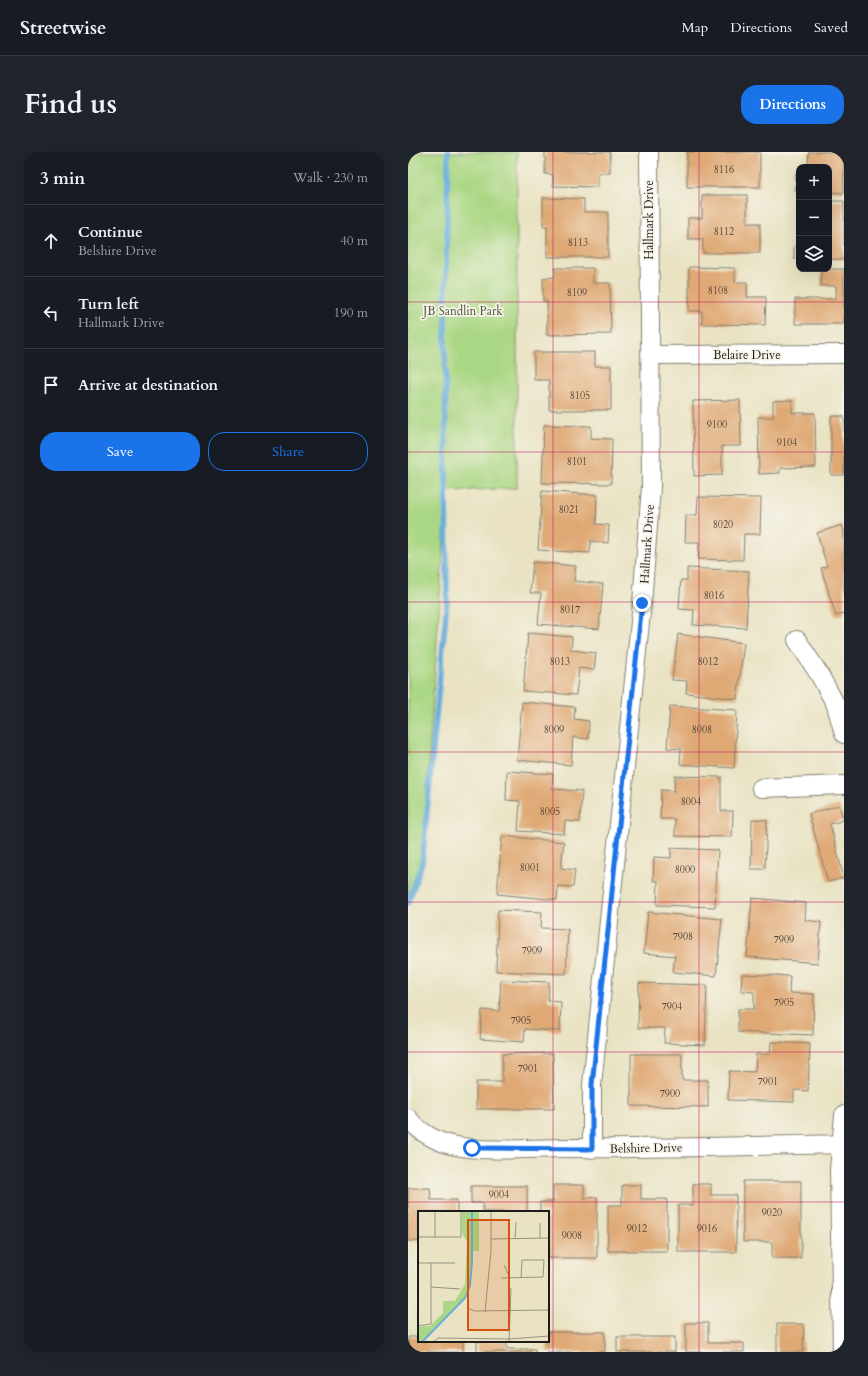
<!DOCTYPE html>
<meta charset="utf-8">
<style>
:root{--surface:#171b24;--page:#20242c;--text:#f1f3f6;--muted:#9ea1a6;--line:#363941;--accent:#1a73e8}
body{margin:0;font-family:Cardo,serif;background:var(--page);color:var(--text)}
.controls{position:absolute;right:12px;top:12px;display:grid;overflow:hidden;border-radius:8px;box-shadow:0 4px 16px #0002}
.controls button{width:36px;height:36px;display:grid;place-items:center;padding:0;border:0;border-bottom:1px solid var(--line);background:var(--surface);color:var(--text);font:20px sans-serif}
.stop{position:absolute;width:12px;height:12px;margin:-9px;border:3px solid #1a73e8;border-radius:50%;background:#fff}
.stop.end{background:#1a73e8;border-color:#fff;box-shadow:0 1px 4px #0008}
.list{margin:0;padding:0;list-style:none}
h2{display:flex;justify-content:space-between;align-items:center;height:52px;margin:0;padding:0 16px;font-size:17px}
h2 small{font-size:13px;font-weight:400;color:var(--muted)}
.list li{display:grid;grid-template-columns:26px 1fr auto;gap:12px;align-items:center;box-sizing:border-box;height:72px;padding:0 16px;border-top:1px solid var(--line)}
.list b{display:block;font-size:15px;white-space:nowrap}
.list p{margin:0;font-size:13px;white-space:nowrap;color:var(--muted)}
.list em{font-size:13px;font-style:normal;color:var(--muted)}
.actions{display:flex;gap:8px;padding:12px 16px}
.actions a{flex:1;padding:9px 0;border:1px solid var(--accent);border-radius:16px;text-align:center;font-size:14px;color:var(--accent)}
.actions .main{background:var(--accent);color:#fff}
.icon{flex:none;width:22px;height:22px;fill:none;stroke:currentColor;stroke-width:2;stroke-linecap:round;stroke-linejoin:round}
.map{position:relative;flex:none;width:436px;height:1200px;overflow:hidden;border-radius:16px}
header{display:flex;align-items:center;gap:24px;box-sizing:border-box;height:56px;padding:0 20px;background:var(--surface);border-bottom:1px solid var(--line)}
header strong{font-size:19px}
nav{display:flex;gap:22px;margin-inline-start:auto;font-size:14px}
.intro{display:flex;align-items:center;justify-content:space-between;box-sizing:border-box;height:96px;padding:0 24px}
h1{margin:0;font-size:28px}
.button{padding:10px 18px;border-radius:16px;background:var(--accent);color:#fff;font-size:14px;font-weight:700}
main{display:flex;gap:24px;padding:0 24px}
aside{flex:1;background:var(--surface);border-radius:16px;box-shadow:0 4px 16px #0002}
.map>svg:first-child{display:block}
.green{fill:#aad783;stroke:#637a50}
.lines{fill:none;stroke-linecap:round;stroke-linejoin:round}
.stream{stroke:#68aede;stroke-width:5.5}
.building{fill:#dfa975}
.minor-casing{stroke:#828070;stroke-width:20}
.minor{stroke:#fff;stroke-width:18}
.route{stroke:#1a73e8;stroke-width:5}
.grid{fill:none;stroke:#c2185b;stroke-width:1;stroke-opacity:0.55}
.labels{text-anchor:middle;stroke-width:3.5;stroke-linejoin:round;paint-order:stroke}
.number-label{font-size:10px;fill:#4d3f32}
.street-label{font-size:12px;fill:#1c1c1c;stroke:#f7f3e8}
.park-label{font-size:12px;fill:#47543b;stroke:#f7f3e8}
.inset-river{fill:none;stroke:#68aede;stroke-width:2}
.inset-road{fill:none;stroke:#979381;stroke-width:1}
.view{fill:#d4530e;fill-opacity:0.15;stroke:#d4530e;stroke-width:2}
.inset-edge{fill:none;stroke:#1c1c1c;stroke-width:2}
</style>
<header>
<strong>Streetwise</strong>
<nav><a>Map</a><a>Directions</a><a>Saved</a></nav>
</header>
<div class="intro"><h1>Find us</h1><a class="button">Directions</a></div>
<main>
<aside>
<h2>3 min<small>Walk · 230 m</small></h2>
<ul class="list">
<li><svg class="icon" aria-label="ahead" viewBox="0 0 24 24"><path d="M12 20V5M6 11l6-6 6 6"/></svg><div><b>Continue</b><p>Belshire Drive</p></div><em>40 m</em></li>
<li><svg class="icon" aria-label="left" viewBox="0 0 24 24"><path d="M17 20v-9H6M10 6l-5 5 5 5"/></svg><div><b>Turn left</b><p>Hallmark Drive</p></div><em>190 m</em></li>
<li><svg class="icon" aria-label="arrive" viewBox="0 0 24 24"><path d="M6 21V4h12l-3 4 3 4H6"/></svg><div><b>Arrive at destination</b></div></li>
</ul>
<div class="actions"><a class="main">Save</a><a>Share</a></div>
</aside>
<div class="map">
<svg width="436" height="1200" viewBox="0 0 436 1200">
<rect width="100%" height="100%" fill="#f7f3e8"/>
<filter id="ink" filterUnits="userSpaceOnUse"><feTurbulence type="fractalNoise" baseFrequency=".025" numOctaves="2"/><feDisplacementMap in="SourceGraphic" scale="8" xChannelSelector="R" yChannelSelector="G"/><feConvolveMatrix kernelMatrix="1 2 1 2 8 2 1 2 1" color-interpolation-filters="sRGB"/></filter>
<filter id="wash" filterUnits="userSpaceOnUse"><feTurbulence type="fractalNoise" baseFrequency=".012" numOctaves="4" result="noise"/><feDisplacementMap in="SourceGraphic" scale="16" xChannelSelector="R" yChannelSelector="G"/><feGaussianBlur stdDeviation="0.9" result="paint"/><feColorMatrix in="noise" values="0 0 0 0 0 0 0 0 0 0 0 0 0 0 0 0 0 1.4 0 .05"/><feComposite in="paint" operator="in"/></filter>
<g filter="url(#wash)">
<rect width="100%" height="100%" fill="#e9e3c4"/>
<path class="green" d="M0,0H109V336L39,339L14,711L0,751Z"/>
<g class="lines">
<path class="stream" d="M0,751L14,711L39,450L37,184L40,0"/>
</g>
<g id="blocks">
<path class="building" d="M137,0H202V21H190V35L145,34V23L137,22Z
M279,0H352V35H279Z
M401,0H436V41L421,40V15H400Z
M388,20H391V38H387Z
M294,43H339V71H352V101H295V87H280V66H294Z
M135,46L176,47V60H200V105H139V74H135Z
M421,49H436V108L421,107Z
M386,94H391V107H386Z
M281,115L327,116V130H339V145H358L357,173L294,172V159H281Z
M147,116H185V131H202L203,182L139,183V149H135V126L147,125Z
M413,117H436V172H387V147H428V134H413Z
M126,200H187V214H203V258H141V228H126Z
M332,248L333,294H314V323L286,324L285,249Z
M384,248V261H407L408,315L372,316V321L351,322L350,265H365V249Z
M423,264H436V323H423Z
M136,273L183,274V286L204,287L203,332L134,331Z
M134,339L189,343L188,372L201,373L200,391L183,389L182,401L130,398Z
M290,345L353,346L352,382H336L335,408L290,407L291,390H277L278,363H289Z
M434,373L436,379V461L428,464L413,416L419,414L409,381Z
M125,410L168,414L166,429L195,432L191,477L130,472L133,441H122Z
M279,416L341,419L338,476L285,473L286,458L271,457L273,428H279Z
M120,481L164,485L163,498L188,501L186,518L171,516L168,543L115,539Z
M270,482L336,491L329,547L278,541L279,529L264,528Z
M114,550L167,555L166,567L181,569L180,587L165,585L163,613L109,608Z
M262,554L329,558L326,616L272,612L273,597L259,596Z
M99,619L145,622L144,637L174,639L172,670L157,669L156,682L110,679L112,649L98,648Z
M267,624L313,625V659H325L324,685L267,684V667H252L253,638L266,639Z
M431,653L436,668L422,672L436,726L420,730L401,662Z
M344,667L359,668L357,717H343Z
M94,684L156,690L153,716L167,718L165,735L150,734L149,748L89,742Z
M263,696L310,698L307,755L249,753L250,729H245L246,705L263,706Z
M344,746L398,751L397,768L413,770L410,811L339,805Z
M90,758L134,760L133,776L160,777L158,822L88,819Z
M240,760L314,767L308,824L265,820L267,804L236,801Z
M334,822L382,824L381,841L406,842L405,883L330,880V857H346V840L333,839Z
M93,828L141,830L140,849L153,850L152,879L117,877L116,890L72,887L74,858L91,859Z
M231,831L299,833L297,893L256,891L257,876H230Z
M363,890L402,892L400,939L386,938V950L320,948L321,919L347,920L348,902H362Z
M145,901L146,957H68V930H94V902Z
M223,902H274V928H300V955L223,954Z
M335,1029H393V1106H364V1090H335Z
M285,1032H303V1043H328V1100H270V1053H285Z
M145,1033H176V1046L189,1045V1106H140V1060H132V1050H145Z
M214,1033H233V1047H259V1099H200V1053H214Z
M63,1034H119V1060H75V1051H63Z
M0,1036H22L23,1048H49V1060H11V1089H0Z
M278,1171H300V1191H336V1200H278Z
M369,1172H396L395,1200H369Z
M140,1180H197V1200H139Z
M0,1185H11V1189H55V1200H0Z
M209,1185H267V1200H209Z
M69,1189H99V1197H127V1200H69Z"/>
</g>
</g>
<g filter="url(#ink)">
<use href="#blocks" fill-opacity="0" stroke="#828070" stroke-width="1"/>
<g class="lines">
<g class="minor-casing">
<path id="minor" d="M242,203L436,202
M389,488L411,522L428,553L436,582
M353,636L436,633
M0,966C10,979 27,989 43,993C77,1001 122,996 158,996C250,997 343,994 436,992
M184,997V933L234,451L243,335L241,0
M434,1200L431,1018L436,963"/>
</g>
<use href="#minor" class="minor"/>
</g>
</g>
<g class="lines" filter="url(#ink)">
<path class="route" d="M64,996L184,997V933L234,451"/>
</g>
<path class="grid" d="M145,0V1200M291,0V1200M0,150H436M0,300H436M0,450H436M0,600H436M0,750H436M0,900H436M0,1050H436"/>
<g class="labels">
<g class="number-label">
<text x="316" y="21">8116</text>
<text x="316" y="83">8112</text>
<text x="170" y="94">8113</text>
<text x="310" y="142">8108</text>
<text x="169" y="144">8109</text>
<text x="172" y="247">8105</text>
<text x="309" y="276">9100</text>
<text x="379" y="294">9104</text>
<text x="169" y="313">8101</text>
<text x="161" y="361">8021</text>
<text x="315" y="376">8020</text>
<text x="306" y="447">8016</text>
<text x="162" y="461">8017</text>
<text x="152" y="513">8013</text>
<text x="300" y="513">8012</text>
<text x="146" y="581">8009</text>
<text x="294" y="581">8008</text>
<text x="283" y="653">8004</text>
<text x="142" y="663">8005</text>
<text x="122" y="719">8001</text>
<text x="277" y="721">8000</text>
<text x="275" y="788">7908</text>
<text x="376" y="791">7909</text>
<text x="124" y="802">7909</text>
<text x="376" y="854">7905</text>
<text x="264" y="858">7904</text>
<text x="113" y="872">7905</text>
<text x="120" y="920">7901</text>
<text x="360" y="933">7901</text>
<text x="262" y="945">7900</text>
<text x="91" y="1046">9004</text>
<text x="364" y="1064">9020</text>
<text x="229" y="1080">9012</text>
<text x="299" y="1080">9016</text>
<text x="164" y="1087">9008</text>
</g>
<g class="street-label">
<text transform="translate(241 68) rotate(-90)" y="4">Hallmark Drive</text>
<text x="339" y="207">Belaire Drive</text>
<text transform="translate(239 392) rotate(-86)" y="4">Hallmark Drive</text>
<text transform="translate(238 996) rotate(-1)" y="4">Belshire Drive</text>
</g>
<g class="park-label">
<text x="55" y="163">JB Sandlin Park</text>
</g>
</g>
<g transform="translate(10 1059)">
<rect width="131" height="131" fill="#e9e3c4"/>
<path d="M44,0H61V40H54L52,74L47,87L5,131H0V116L12,115L25,102V90H37L47,73L49,31L44,22Z" fill="#aad783"/>
<path class="inset-river" d="M4,131L47,87L52,74L54,50V0"/>
<path class="inset-road" d="M122,12V27M0,26H43V0M17,26V0M73,28L131,27M97,28L98,11M0,52H37M86,54L92,67M83,67L125,66L126,49H104L103,67M13,76L42,78M50,97L56,100L131,99M67,101L73,40V0M0,115L13,113V52M15,131L20,127L91,128L131,125M91,131L93,77"/>
<path class="view" d="M50,9H91V119H50Z"/>
<rect width="131" height="131" class="inset-edge"/>
</g>
</svg>
<div class="controls">
<button>+</button>
<button>−</button>
<button><svg class="icon" aria-label="layers" viewBox="0 0 24 24"><path d="M12 4l9 5-9 5-9-5zM3 14l9 5 9-5"/></svg></button>
</div>
<div class="stop" style="left:64px;top:996px"></div>
<div class="stop end" style="left:234px;top:451px"></div>
</div>
</main>
